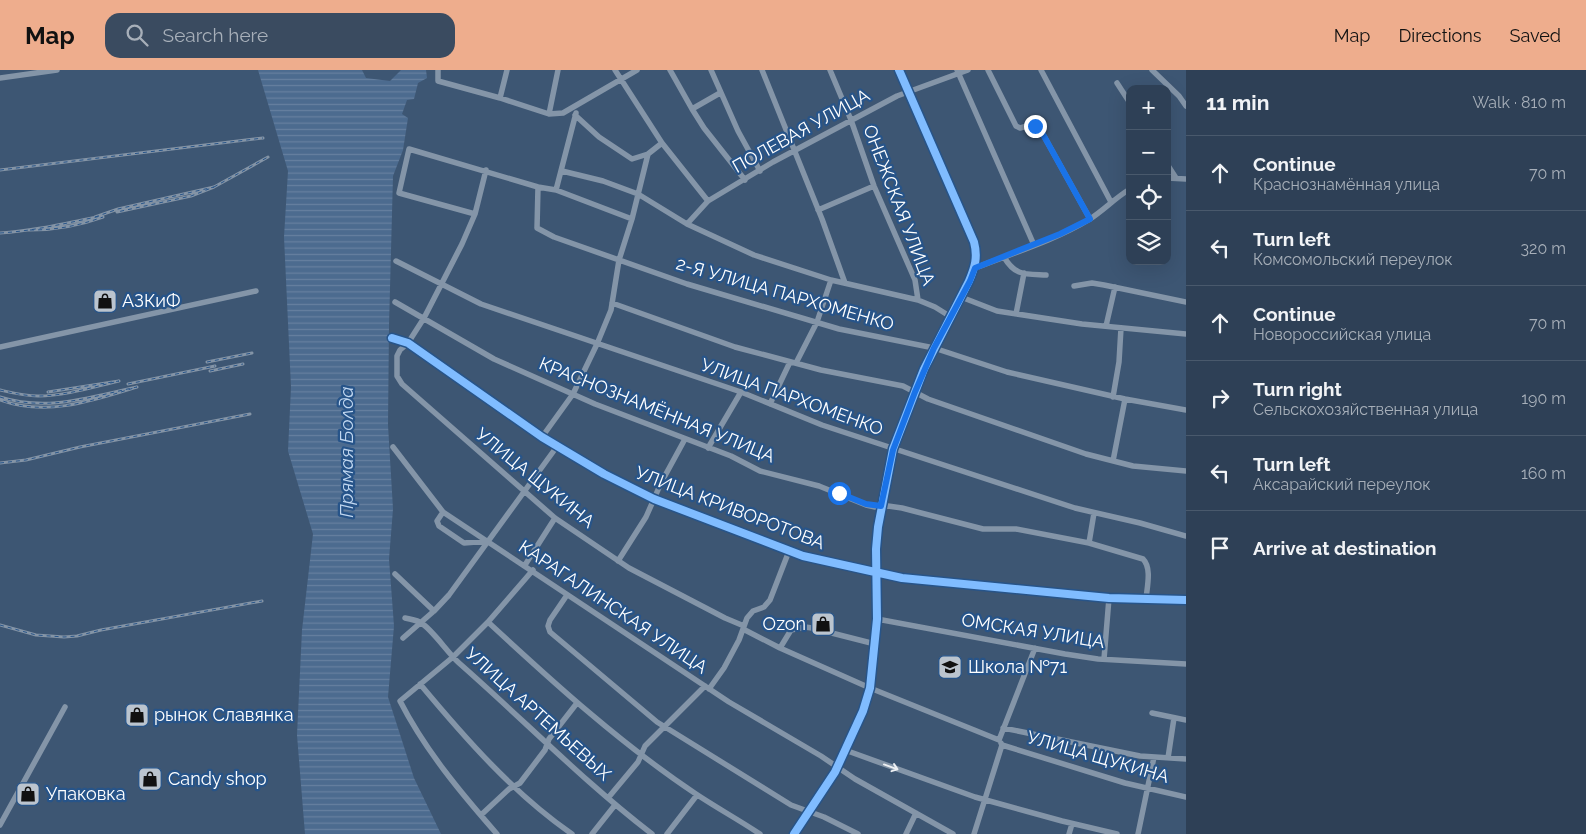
<!DOCTYPE html>
<meta charset="utf-8">
<style>
:root{--surface:#2e4056;--page:#3a4b60;--text:#f1f3f6;--muted:#a7afb9;--line:#49596c;--accent:#eead8d}
body{margin:0;font-family:Raleway,sans-serif;background:var(--page);color:var(--text)}
.controls{position:absolute;right:15px;top:15px;display:grid;overflow:hidden;border-radius:10px;box-shadow:0 5px 20px #0002}
.controls button{width:45px;height:45px;display:grid;place-items:center;padding:0;border:0;border-bottom:1px solid var(--line);background:var(--surface);color:var(--text);font:25px sans-serif}
.stop{position:absolute;width:15px;height:15px;margin:-11px;border:4px solid #1a73e8;border-radius:50%;background:#fff}
.stop.end{background:#1a73e8;border-color:#fff;box-shadow:0 1px 5px #0008}
.list{margin:0;padding:0;list-style:none}
h2{display:flex;justify-content:space-between;align-items:center;height:65px;margin:0;padding:0 20px;font-size:21px}
h2 small{font-size:16px;font-weight:400;color:var(--muted)}
.list li{display:grid;grid-template-columns:32px 1fr auto;gap:15px;align-items:center;box-sizing:border-box;height:75px;padding:0 20px;border-top:1px solid var(--line)}
.list b{display:block;font-size:19px;white-space:nowrap}
.list p{margin:0;font-size:16px;white-space:nowrap;color:var(--muted)}
.list em{font-size:16px;font-style:normal;color:var(--muted)}
.icon{flex:none;width:28px;height:28px;fill:none;stroke:currentColor;stroke-width:2;stroke-linecap:round;stroke-linejoin:round}
.map{position:relative;flex:none;width:1186px;height:764px;overflow:hidden}
header{display:flex;align-items:center;gap:30px;box-sizing:border-box;height:70px;padding:0 25px;background:var(--accent);color:#111}
header strong{font-size:24px}
nav{display:flex;gap:28px;margin-inline-start:auto;font-size:18px}
.search{width:350px;height:45px;background:var(--page);display:flex;align-items:center;gap:12px;box-sizing:border-box;padding:0 18px;border-radius:15px;color:var(--muted);font-size:19px}
main{display:flex}
aside{flex:1;background:var(--surface)}
.map>svg:first-child{display:block}
.water{fill:url(#water-rules)}
.lines{fill:none;stroke-linecap:round;stroke-linejoin:round}
.minor{stroke:#8495a8;stroke-width:5.5}
.rail-casing{stroke:#8494a6;stroke-width:3}
.rail{stroke:#275489;stroke-width:1;stroke-dasharray:4;stroke-linecap:butt}
.cycleway-casing{stroke:#275489;stroke-width:11}
.cycleway{stroke:#80bcff;stroke-width:8}
.oneway{stroke:#edeff2}
.route{stroke:#1a73e8;stroke-width:6}
.labels{text-anchor:middle;stroke-width:4.5;stroke-linejoin:round;paint-order:stroke}
.street-label{font-size:18px;fill:#fff;stroke:#275489}
.poi-label{font-size:18px;fill:#fff;stroke:#275489;text-anchor:start}
.water-label{font-size:19px;font-style:italic;fill:#c1d7f0;stroke:#275489}
</style>
<header>
<strong>Map</strong>
<div class="search"><svg class="icon" aria-label="search" viewBox="0 0 24 24"><circle cx="10" cy="10" r="6"/><path d="M15 15l6 6"/></svg>Search here</div>
<nav><a>Map</a><a>Directions</a><a>Saved</a></nav>
</header>
<main>
<div class="map">
<svg width="1186" height="764" viewBox="0 0 1186 764">
<defs>
<pattern id="water-rules" width="6" height="5" patternUnits="userSpaceOnUse" patternTransform="scale(1.25)"><rect width="6" height="5" fill="#4c6b8f"/><path d="M0 2.5h6" fill="none" stroke="#6781a0"/></pattern>
</defs>
<rect width="100%" height="100%" fill="#3d5673"/>
<path class="water" d="M258,0H362L366,8L390,11L401,0H426L427,8L418,13L414,29L407,30L402,44L408,48L403,80L393,106L389,256L388,355L393,439L389,489L394,556L388,627L414,708L441,764H305L297,665L302,560L313,464L288,381L291,317L284,167L288,101Z"/>
<g class="lines">
<path class="minor" d="M438,0V11L500,28L549,44L563,43L637,0
M615,0L662,73L708,131
M670,0L692,39L704,58L745,110
M711,0L738,61L760,101
M762,0L822,149L845,213
M830,0L851,50L874,116L915,210L918,230
M957,0L1034,175
M988,0L1016,56L1020,58L1031,55L1040,59L1090,149
M1041,0L1111,132
M1152,0L1179,26L1186,36
M0,8L57,0
M1117,13L1130,33
M500,28L507,0
M692,39L720,23
M549,44L558,0
M575,45L599,67L632,89L648,84
M1167,94L1176,108
M486,100L475,144L462,174L424,248L408,273L400,280L397,286V306L402,314L555,448L629,498L725,548L744,556
M562,101L603,111L638,124L687,154L754,185L831,210L918,230L935,237L951,247
M1167,108L1186,109
M538,117L537,158L554,167L687,214L839,259L934,278L1007,302L1125,329L1186,340
M556,120L576,43
M818,140L874,116
M475,144L399,123L409,79L538,117L556,120L632,149
M687,154L708,131L773,92L897,26L968,0
M1004,187C1015,206 1025,204 1046,205
M396,191L481,234L741,322L822,355L1075,438L1140,453L1186,466
M975,198C1013,183 1054,171 1090,149C1104,140 1115,128 1130,119
M1074,216L1092,213L1104,215L1186,232
M961,227L997,241L1082,254L1186,264
M395,232L494,289L595,334L731,386L760,401L819,416L866,435L875,437L888,436L902,438L983,459H1016L1089,473L1143,489C1152,498 1147,517 1146,529
M612,233L735,277L821,300L903,316L928,329L1086,384L1133,396L1186,401
M1016,244L1024,203
M1106,256L1115,217
M392,268L408,273L542,367L604,404L654,429L803,486L902,508L1109,528L1186,530
M0,277L256,221
M796,293L817,252L831,210
M1113,327L1119,292L1121,258
M770,334L790,292
M542,367L573,324L597,274L611,240L619,190L632,149L648,84L662,73
M393,377L443,442L729,632L821,686L855,709L953,764
M708,378L741,322
M1113,391L1125,329
M443,442L437,451L439,456L464,473L489,471
M1089,473L1094,443
M618,491L646,447L661,413L685,369
M525,495L555,448
M395,504L434,541
M567,525L550,550L548,556L550,562L657,652L791,735L824,747L858,764
M405,548C410,549 415,550 420,552C432,559 447,582 459,593C524,650 584,712 652,764
M877,549L1065,584L1098,589L1186,594
M488,552C554,613 621,674 696,724C717,738 739,750 760,764
M743,559L780,578L870,618L999,670
M403,568L434,541L449,525L558,375
M780,578L791,560L805,557L812,558L875,574
M1104,589L1109,528
M420,614C465,668 514,724 572,764
M709,619L724,598L739,570L747,548L753,541L764,537L770,530L789,481
M1152,643L1186,650
M1003,658L1140,686L1186,689
M999,670L1035,578
M1002,675L1125,713L1186,727
M845,680L975,727L1062,751L1117,764
M1168,688L1174,648
M608,728L638,692L645,676L705,616
M481,745L509,719L520,713L545,680L549,669L577,633
M0,755L65,637
M497,764C461,723 425,680 400,631L453,587L488,552L533,500
M592,764L615,735
M667,764L697,725
M794,764L835,702L863,641L870,618L877,549L876,479L878,457L893,379L924,299L969,211C975,197 978,187 974,172L899,0
M906,764L916,743
M974,764L1002,675L1001,673
M1069,764L1072,754
M1138,764L1154,687"/>
<g class="rail-casing">
<path id="rail" d="M0,100L263,68
M214,117L268,87
M95,147L118,139L214,117L191,126L117,142
M30,160C56,160 78,156 103,147
M0,163C34,161 67,153 101,146
M207,292L252,283
M210,301L243,294
M128,314L215,296
M0,320C13,323 25,326 38,326C65,326 93,317 119,311L48,322
M0,327C48,342 89,327 137,317C92,331 46,347 0,330
M0,393L26,390L80,377L250,344
M0,555L36,565L64,567L77,566L101,560L262,531"/>
</g>
<use href="#rail" class="rail"/>
<g class="cycleway-casing">
<path id="cycleway" d="M392,268L408,273L542,367L604,404L654,429L803,486L902,508L1109,528L1186,530
M794,764L835,702L863,641L870,618L877,549L876,479L878,457L893,379L924,299L969,211C975,197 978,187 974,172L899,0"/>
</g>
<use href="#cycleway" class="cycleway"/>
</g>
<defs><path id="oneway-shaft" d="M-6 0H5M1.5-3L5.5 0L1.5 3" fill="none" stroke-width="1.6" stroke-linecap="round" stroke-linejoin="round" transform="scale(1.25)"/></defs>
<use class="oneway" href="#oneway-shaft" transform="translate(891 697) rotate(20)"/>
<g class="lines">
<path class="route" d="M839,423L866,434L881,436L893,380L915,322L934,278L970,211L975,198L1060,164L1090,149L1040,59L1035,56"/>
</g>
<defs>
<g id="shop-square" transform="scale(1.25)"><rect x="-9" y="-9" width="18" height="18" rx="4" fill="#bbc4ce" stroke="#275489"/><path d="M-5-2.5h2.3a2.7 3.5 0 0 1 5.4 0H5L5.5 6h-11ZM-1.5-2.5h3a1.5 2.3 0 0 0-3 0Z" fill="#111"/></g>
<g id="school-square" transform="scale(1.25)"><rect x="-9" y="-9" width="18" height="18" rx="4" fill="#bbc4ce" stroke="#275489"/><path d="M0-5L7-2L0 1L-7-2ZM-4 1L0 2.5L4 1V4Q0 6-4 4Z" fill="#111"/></g>
</defs>
<g fill-rule="evenodd">
<use href="#shop-square" x="105" y="231"/>
<use href="#shop-square" x="823" y="554"/>
<use href="#school-square" x="950" y="597"/>
<use href="#shop-square" x="137" y="645"/>
<use href="#shop-square" x="150" y="709"/>
<use href="#shop-square" x="28" y="724"/>
</g>
<g class="labels">
<g class="street-label">
<text transform="translate(801 61) rotate(-29)" y="6">ПОЛЕВАЯ УЛИЦА</text>
<text transform="translate(899 135) rotate(69)" y="6">ОНЕЖСКАЯ УЛИЦА</text>
<text transform="translate(785 224) rotate(16)" y="6">2-Я УЛИЦА ПАРХОМЕНКО</text>
<text transform="translate(792 327) rotate(20)" y="6">УЛИЦА ПАРХОМЕНКО</text>
<text transform="translate(657 340) rotate(22)" y="6">КРАСНОЗНАМЁННАЯ УЛИЦА</text>
<text transform="translate(535 408) rotate(39)" y="6">УЛИЦА ЩУКИНА</text>
<text transform="translate(730 438) rotate(21)" y="6">УЛИЦА КРИВОРОТОВА</text>
<text transform="translate(613 537) rotate(34)" y="6">КАРАГАЛИНСКАЯ УЛИЦА</text>
<text transform="translate(1033 561) rotate(9)" y="6">ОМСКАЯ УЛИЦА</text>
<text transform="translate(538 644) rotate(42)" y="6">УЛИЦА АРТЕМЬЕВЫХ</text>
<text transform="translate(1098 687) rotate(16)" y="6">УЛИЦА ЩУКИНА</text>
</g>
<g class="poi-label">
<text x="122" y="237">АЗКиФ</text>
<text x="806" y="560" text-anchor="end">Ozon</text>
<text x="968" y="603">Школа №71</text>
<text x="154" y="651">рынок Славянка</text>
<text x="168" y="715">Candy shop</text>
<text x="46" y="730">Упаковка</text>
</g>
<g class="water-label">
<text transform="translate(346 382) rotate(-90)" y="7">Прямая Болда</text>
</g>
</g>
</svg>
<div class="controls">
<button>+</button>
<button>−</button>
<button><svg class="icon" aria-label="locate" viewBox="0 0 24 24"><circle cx="12" cy="12" r="6"/><path d="M12 2v4M12 18v4M2 12h4M18 12h4"/></svg></button>
<button><svg class="icon" aria-label="layers" viewBox="0 0 24 24"><path d="M12 4l9 5-9 5-9-5zM3 14l9 5 9-5"/></svg></button>
</div>
<div class="stop" style="left:839px;top:423px"></div>
<div class="stop end" style="left:1035px;top:56px"></div>
</div>
<aside>
<h2>11 min<small>Walk · 810 m</small></h2>
<ul class="list">
<li><svg class="icon" aria-label="ahead" viewBox="0 0 24 24"><path d="M12 20V5M6 11l6-6 6 6"/></svg><div><b>Continue</b><p>Краснознамённая улица</p></div><em>70 m</em></li>
<li><svg class="icon" aria-label="left" viewBox="0 0 24 24"><path d="M17 20v-9H6M10 6l-5 5 5 5"/></svg><div><b>Turn left</b><p>Комсомольский переулок</p></div><em>320 m</em></li>
<li><svg class="icon" aria-label="ahead" viewBox="0 0 24 24"><path d="M12 20V5M6 11l6-6 6 6"/></svg><div><b>Continue</b><p>Новороссийская улица</p></div><em>70 m</em></li>
<li><svg class="icon" aria-label="right" viewBox="0 0 24 24"><path d="M7 20v-9h11M14 6l5 5-5 5"/></svg><div><b>Turn right</b><p>Сельскохозяйственная улица</p></div><em>190 m</em></li>
<li><svg class="icon" aria-label="left" viewBox="0 0 24 24"><path d="M17 20v-9H6M10 6l-5 5 5 5"/></svg><div><b>Turn left</b><p>Аксарайский переулок</p></div><em>160 m</em></li>
<li><svg class="icon" aria-label="arrive" viewBox="0 0 24 24"><path d="M6 21V4h12l-3 4 3 4H6"/></svg><div><b>Arrive at destination</b></div></li>
</ul>
</aside>
</main>
